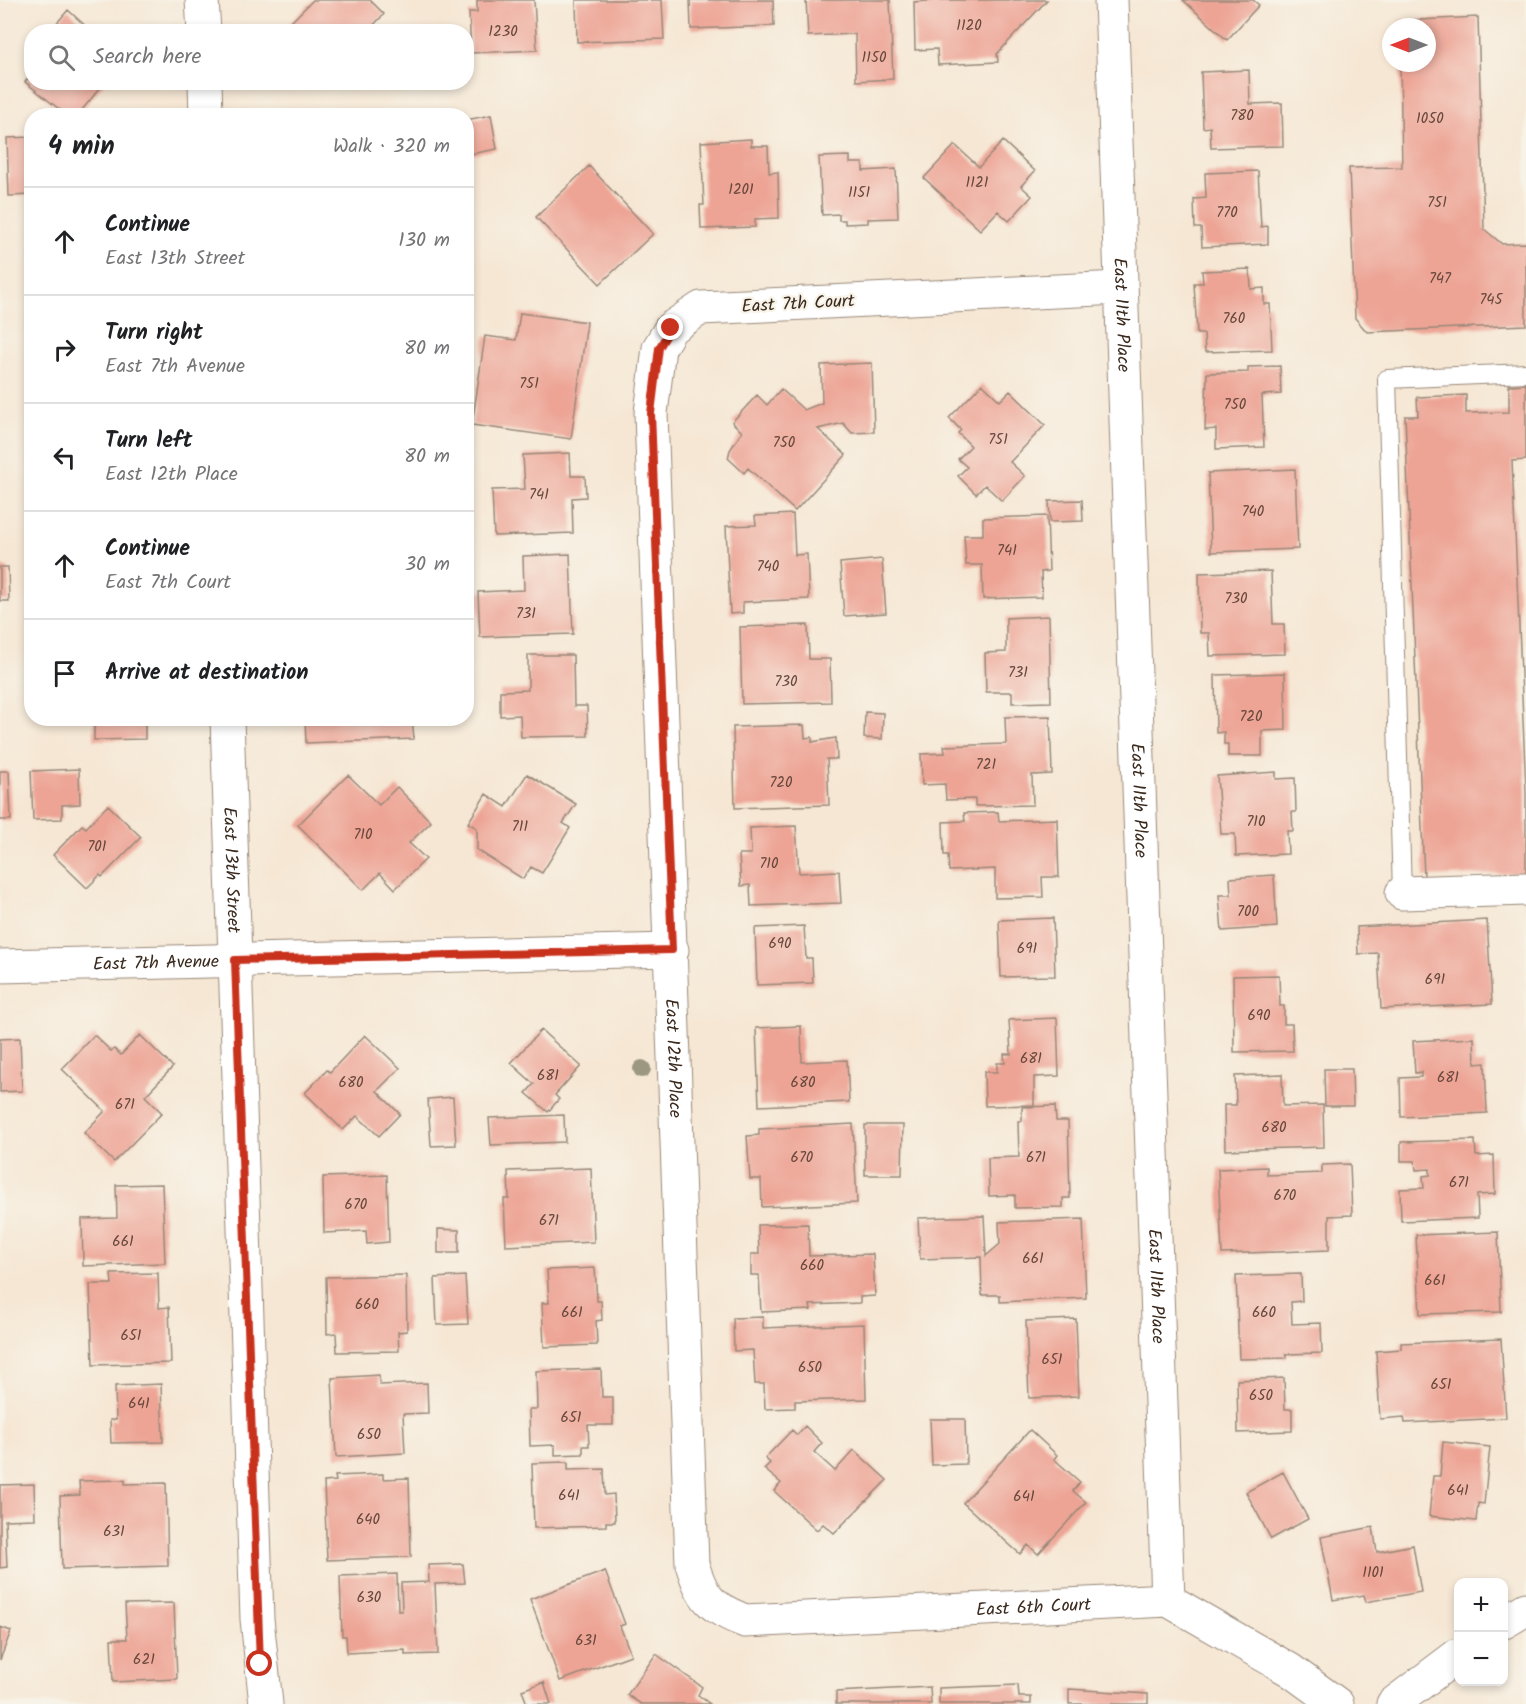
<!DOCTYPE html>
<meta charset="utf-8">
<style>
:root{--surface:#fff;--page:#f2f2f2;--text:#202124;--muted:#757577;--line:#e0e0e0}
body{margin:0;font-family:Kalam,sans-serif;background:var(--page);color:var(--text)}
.controls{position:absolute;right:18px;bottom:18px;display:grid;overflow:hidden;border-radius:12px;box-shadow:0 3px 9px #0003}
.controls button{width:54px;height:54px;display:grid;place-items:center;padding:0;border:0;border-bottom:2px solid var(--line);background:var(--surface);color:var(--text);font:30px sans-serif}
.compass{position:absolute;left:1382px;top:18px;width:54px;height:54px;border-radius:50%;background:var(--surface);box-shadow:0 3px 9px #0003;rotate:270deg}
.stop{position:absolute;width:18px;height:18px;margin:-14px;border:4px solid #c8321e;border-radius:50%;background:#fff}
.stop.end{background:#c8321e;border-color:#fff;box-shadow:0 2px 6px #0008}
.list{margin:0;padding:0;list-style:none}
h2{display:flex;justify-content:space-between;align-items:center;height:78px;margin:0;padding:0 24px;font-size:26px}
h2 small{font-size:20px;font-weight:400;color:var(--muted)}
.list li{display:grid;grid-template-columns:39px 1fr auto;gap:18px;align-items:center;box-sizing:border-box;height:108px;padding:0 24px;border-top:2px solid var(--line)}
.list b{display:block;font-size:22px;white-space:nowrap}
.list p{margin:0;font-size:20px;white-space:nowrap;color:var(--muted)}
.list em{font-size:20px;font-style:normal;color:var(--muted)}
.icon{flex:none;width:33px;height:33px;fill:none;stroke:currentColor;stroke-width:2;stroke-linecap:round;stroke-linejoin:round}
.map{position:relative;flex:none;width:1526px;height:1704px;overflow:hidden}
.search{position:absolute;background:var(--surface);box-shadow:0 3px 9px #0003;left:24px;top:24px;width:450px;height:66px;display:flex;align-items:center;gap:15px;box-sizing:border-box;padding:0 21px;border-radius:24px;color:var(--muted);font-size:22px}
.panel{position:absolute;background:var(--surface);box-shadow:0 3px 9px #0003;left:24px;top:108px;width:450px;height:618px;border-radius:24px}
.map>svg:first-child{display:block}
.building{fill:#eda495}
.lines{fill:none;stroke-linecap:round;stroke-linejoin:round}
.service-casing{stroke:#988879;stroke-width:20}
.minor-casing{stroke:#988879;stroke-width:35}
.service{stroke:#fff;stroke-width:18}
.minor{stroke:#fff;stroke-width:33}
.tree{fill:#9b9781}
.route{stroke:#c8321e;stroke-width:8}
.labels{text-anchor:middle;stroke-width:4.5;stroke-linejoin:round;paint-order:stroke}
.number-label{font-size:15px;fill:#68483c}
.street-label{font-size:18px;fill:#3b2a1e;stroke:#f7f3e8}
</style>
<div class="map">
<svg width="1526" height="1704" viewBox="0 0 1526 1704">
<rect width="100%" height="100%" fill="#f7f3e8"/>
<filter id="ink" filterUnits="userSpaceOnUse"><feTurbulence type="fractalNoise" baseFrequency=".0167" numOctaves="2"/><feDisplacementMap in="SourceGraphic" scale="12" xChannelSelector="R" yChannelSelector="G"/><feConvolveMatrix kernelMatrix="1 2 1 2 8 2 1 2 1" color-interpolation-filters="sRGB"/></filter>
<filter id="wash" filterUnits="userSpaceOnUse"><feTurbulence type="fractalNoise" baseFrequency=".008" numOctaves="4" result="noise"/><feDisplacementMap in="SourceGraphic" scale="24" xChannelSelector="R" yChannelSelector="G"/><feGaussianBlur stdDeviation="1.35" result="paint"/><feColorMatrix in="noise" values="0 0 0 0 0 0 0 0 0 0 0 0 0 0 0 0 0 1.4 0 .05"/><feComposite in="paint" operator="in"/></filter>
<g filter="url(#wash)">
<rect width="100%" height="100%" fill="#f6e7d4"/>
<g id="blocks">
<path class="building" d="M313,0H370L384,14L367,32H293L287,26Z
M477,0H534L537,50L471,53L469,12H477Z
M576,0H662L664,39L577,42Z
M690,0H773L774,26L691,29Z
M806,0H890L893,79L856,81L855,34L808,36Z
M939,0H1047L997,54L998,62L938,65L937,49L915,50L914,2Z
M1183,0H1253L1259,5L1227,40Z
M68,10L92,32H49Z
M1478,17L1484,229L1502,244L1526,243V325L1367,332L1355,318L1349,168L1402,167L1400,63H1427V27H1399V21Z
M1249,70L1250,104L1282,103L1283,146L1211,148L1210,127L1203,128L1201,72Z
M32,74V82H105L77,116H68L25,82Z
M491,115L497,149L466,155V120Z
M32,137V195L9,196L7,138Z
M751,139V146H768L769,173L778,172L779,218L755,219V227L701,229L700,205H704L701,142Z
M1003,141L1035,171L1021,186L1032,196L1009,221L998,211L980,230L924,178L955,145L979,167Z
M850,156V163H863V171L896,169L898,218L868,219V223L845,224V220H839V214L822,215L819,157Z
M589,166L653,234L600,284L536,217Z
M1258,171L1261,227L1268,226V244L1202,247L1201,228H1195L1194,199L1206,198L1205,173Z
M1250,269L1251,289L1264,288V304H1270L1272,350L1205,352L1204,334H1197L1194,283H1203L1202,271Z
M520,313L587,322L571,439L472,425L485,336L516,340Z
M872,363L874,432L852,433L843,423L818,429L846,455L795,511L748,468L744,473L728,458L730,450L742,432L732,422L757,395L767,405L781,389L804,410L822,403L821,365Z
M1280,366L1281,394L1262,395L1264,447L1216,449V429L1205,430L1207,373L1248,372V367Z
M982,384L1000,401L1010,391L1045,425L1010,462L1025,476L1002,501L985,485L976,494L958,476L967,467L958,459L971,446L958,433L961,430L949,418Z
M1526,384V460L1512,461L1526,791V873L1424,877L1405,416H1418L1417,397L1466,395V413L1509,412V385Z
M570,453L571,476H585L586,497L572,498L573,533L494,536L492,490L525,489L523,455Z
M1295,469L1298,549L1211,552L1208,473Z
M1082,500L1083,521L1050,522L1049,501Z
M793,514L795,555L807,554L809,599L743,602V613L730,614L726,526L756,525L755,516Z
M1047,516L1049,571L1041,572L1042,597L983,599L982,565H966L964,535H983V518Z
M570,554L573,634L480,637L478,592L524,590L523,556Z
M882,559L886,613L844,616L840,563Z
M0,567H8L9,601H0Z
M1271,571L1273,624H1284L1285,654L1210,656L1209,633H1200L1199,573Z
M1049,616L1051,702L1012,703V692H986L985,653L1006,652V618Z
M808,625L809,659H830L831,702L742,704L740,627Z
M528,655H573L574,706H587L588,736L521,737L520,715L500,716V691L528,690Z
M1285,673L1286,730L1262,731V756H1228V744H1224V732L1216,733L1215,675Z
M865,712L883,713L882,739L864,738Z
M1050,716L1052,774L1032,775L1033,805L975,806V799L946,800L945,784L922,785L921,754L945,753L944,746L1006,744L1005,717Z
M94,718H145V739L94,740Z
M305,718H412L414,739L306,743Z
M804,725L805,738L812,737V742L836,738L837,759H827L829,805L735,808L733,727Z
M79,769L80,804L62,805V819L33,820L31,771Z
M0,771H9L11,820H0Z
M1276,772V779L1295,778L1296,812H1292L1293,831H1287L1288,854L1236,856L1235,834H1221L1217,776Z
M527,774L576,804L563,823L570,828L542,873L531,867L523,879L477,850V828L468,823L486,794L506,807Z
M348,775L379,805L397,787L431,822L409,843L426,859L395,889L380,873L363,890L298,825Z
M108,805L141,837L102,877L100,875L87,888L53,855L82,825L86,828Z
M998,812L999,821L1057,819L1059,877H1042L1043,897L995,898V869L949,871L948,855H944L943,822L965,821L964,813Z
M796,826L799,873L839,871L841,903L751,906L750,885L741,886L739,854H751L750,828Z
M1274,875L1277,927L1222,931L1219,895H1231L1230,878Z
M1053,918L1055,976L1001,977L999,920Z
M1487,920L1492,1004L1381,1009L1378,953L1358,954L1357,927Z
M804,926L806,958H812L813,983L757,985L755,928Z
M1279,975L1280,1006H1284V1024H1292L1293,1051L1234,1052L1233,976Z
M1057,1018L1059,1076L1034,1077V1105L985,1106L984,1072H997V1063H1005L1004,1054H1011L1009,1020Z
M801,1026L802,1062L847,1060L849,1102L759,1106L756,1028Z
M541,1030L581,1066L555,1095L559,1099L548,1112L526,1093L534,1084L511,1063Z
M94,1035L111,1051L114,1049L121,1055L140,1035L173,1067L145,1096L162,1113L114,1162L84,1133L105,1111L62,1069Z
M365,1035L400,1068L377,1091L400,1114L379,1136L357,1116L343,1130L305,1093L327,1070L330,1072Z
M20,1038L22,1091L0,1092V1039Z
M1474,1038L1475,1064L1485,1063L1487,1113L1401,1117L1400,1078L1421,1077V1072L1415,1073L1413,1041Z
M1324,1069H1352L1353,1106H1325Z
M1282,1074L1283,1106L1323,1105L1324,1147L1225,1150L1224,1105H1236L1235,1076Z
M453,1097L456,1145L431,1146L428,1099Z
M1055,1106L1056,1121H1068L1070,1198H1063V1207L1015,1208V1195L989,1196L988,1158L1019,1157L1018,1121H1022V1107Z
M564,1115L565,1142L491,1145L489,1118Z
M853,1124L857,1203L762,1207L761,1179H750L747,1136L759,1135V1129Z
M865,1125H903L902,1175H865Z
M1475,1140L1476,1156L1494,1155L1495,1194L1477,1195L1478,1218L1401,1221L1400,1189L1424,1188L1423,1176L1430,1175V1169L1416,1170L1415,1161H1401V1142Z
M1350,1164L1352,1215L1329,1216V1250L1222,1254L1218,1169L1267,1167V1175L1322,1173V1165Z
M591,1168L594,1242L506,1246L504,1199H509L508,1171Z
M387,1175L389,1242L367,1244L366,1231L324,1233L323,1177Z
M162,1184L165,1263L83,1266L82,1219L117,1218L116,1185Z
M984,1216L986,1256L1000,1244L999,1222L1083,1219L1086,1298L1000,1302V1295H982L981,1257L920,1259L918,1218Z
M808,1224L809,1256L873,1254L875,1296L860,1297V1303L810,1305L811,1310L761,1312L759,1275H751V1254H759L758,1225Z
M438,1229L459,1230V1253H438Z
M1498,1232L1501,1312L1420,1314L1416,1235Z
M595,1268L597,1301H601L602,1320L596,1321L597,1345L544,1347L542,1303H549L547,1270Z
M158,1273L159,1308L169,1307L171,1363L93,1365L90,1284H112L111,1274Z
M1301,1274L1302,1301L1291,1302L1292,1324L1321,1323L1322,1353L1286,1354L1287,1358L1239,1359L1236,1276Z
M406,1275L407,1331L398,1332L399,1351L337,1352L336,1333L327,1334L326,1277Z
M465,1276L468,1324L437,1325L435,1278Z
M763,1317V1328L864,1324L866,1399L795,1401V1408L765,1409L764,1384H755L753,1350L734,1351L733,1318Z
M1076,1319L1079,1396L1029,1398L1026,1321Z
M1501,1339L1506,1418L1405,1423L1404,1417L1380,1419L1376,1351L1401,1349V1343Z
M601,1369L602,1397H613V1425H588L589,1446H583V1454L555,1455V1445L530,1446L529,1409H537L536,1371Z
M379,1375L380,1385L427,1383L428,1413L403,1414L405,1453L336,1457L332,1378Z
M1284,1378L1285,1409H1292V1431L1238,1433L1237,1380Z
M161,1384L163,1442L111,1443L110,1420H116L115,1386Z
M930,1419H965L966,1464L932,1465Z
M805,1426L822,1443L814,1452L835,1471L854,1450L887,1480L834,1533L823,1524L817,1530L774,1491L781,1483L764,1469L770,1463L765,1458L792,1430L797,1435Z
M1030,1430L1057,1455L1054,1459L1080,1482L1073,1491L1086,1502L1038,1554L1028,1545L1020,1554L963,1503Z
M1443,1442L1490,1447L1484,1504L1478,1503L1476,1521L1429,1516L1433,1476H1440Z
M568,1462V1470L604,1469L605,1495L614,1494L615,1522H606V1526L534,1528L532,1463Z
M1283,1472L1308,1519L1271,1539L1246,1492Z
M383,1474V1479L409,1478L411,1557L327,1560L324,1482L336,1481L335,1476Z
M125,1480V1484L166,1483L168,1566L62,1569L60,1496L80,1495L79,1481Z
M34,1484L35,1519L5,1520L7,1567L0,1568V1485Z
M1373,1527L1377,1552L1413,1545L1421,1592L1366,1602L1364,1595L1333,1600L1321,1537Z
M463,1564L465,1583L435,1584L438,1654L405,1655V1650L347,1653L346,1636H342L340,1576L397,1574L398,1611H402L401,1583L429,1582L428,1565Z
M605,1571L625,1624L620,1626L631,1655L560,1681L530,1599Z
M174,1603L177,1679L113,1682L111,1639H127L125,1604Z
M0,1627L11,1631L0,1660Z
M656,1654L702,1687L698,1695L710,1704H641L627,1695Z
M544,1682L551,1704H527L522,1690Z
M1018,1685L1019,1697H1031V1704H939V1688Z
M930,1687L931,1704H836V1692Z
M1069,1689L1148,1694V1704H1069Z"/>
</g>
</g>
<g filter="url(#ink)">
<use href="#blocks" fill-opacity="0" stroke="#988879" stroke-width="1.5"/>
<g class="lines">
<g class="service-casing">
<path id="service" d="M1402,893L1387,379L1526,373"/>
</g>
<g class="minor-casing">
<g id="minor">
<path d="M202,0L204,32"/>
<path id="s1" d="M1111,0L1168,1600"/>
<path d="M205,82L206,116"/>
<path id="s2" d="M1120,288L701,308L671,328L659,348L651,413L692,1564C703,1599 710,1607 745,1621L1168,1600L1290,1670L1337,1704"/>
<path id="s3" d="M227,718L257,1619L266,1704"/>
<path d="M1402,893L1526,889"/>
<path id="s4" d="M0,966L672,950"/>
<path d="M1504,1622L1526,1609"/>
<path d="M1393,1704L1458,1655"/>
</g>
</g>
<use href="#service" class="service"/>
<use href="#minor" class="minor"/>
</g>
<circle class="tree" cx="642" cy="1069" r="9"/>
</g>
<g class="lines" filter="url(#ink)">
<path class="route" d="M260,1664L235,960L672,950L651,413L659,348L671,328"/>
</g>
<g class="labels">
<g class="number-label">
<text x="969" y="30">1120</text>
<text x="503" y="36">1230</text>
<text x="874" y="62">1150</text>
<text x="1242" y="120">780</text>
<text x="1430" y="123">1050</text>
<text x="977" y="187">1121</text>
<text x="741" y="194">1201</text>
<text x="859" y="197">1151</text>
<text x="1437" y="207">751</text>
<text x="1227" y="217">770</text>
<text x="1440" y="283">747</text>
<text x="1491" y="304">745</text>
<text x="1234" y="323">760</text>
<text x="529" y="388">751</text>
<text x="1235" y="409">750</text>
<text x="998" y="444">751</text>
<text x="784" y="447">750</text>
<text x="539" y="499">741</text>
<text x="1253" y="516">740</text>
<text x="1007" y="555">741</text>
<text x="768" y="571">740</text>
<text x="1236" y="603">730</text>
<text x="526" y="618">731</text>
<text x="1018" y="677">731</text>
<text x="786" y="686">730</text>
<text x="1251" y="721">720</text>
<text x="986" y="769">721</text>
<text x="781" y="787">720</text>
<text x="1256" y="826">710</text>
<text x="520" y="831">711</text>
<text x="363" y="839">710</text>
<text x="97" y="851">701</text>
<text x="769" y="868">710</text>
<text x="1248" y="916">700</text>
<text x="780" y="948">690</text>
<text x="1027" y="953">691</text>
<text x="1435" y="984">691</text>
<text x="1259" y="1020">690</text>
<text x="1031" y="1063">681</text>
<text x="548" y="1080">681</text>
<text x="1448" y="1082">681</text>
<text x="351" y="1087">680</text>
<text x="803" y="1087">680</text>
<text x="125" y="1109">671</text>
<text x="1274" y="1132">680</text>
<text x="802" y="1162">670</text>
<text x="1036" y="1162">671</text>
<text x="1459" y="1187">671</text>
<text x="1285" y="1200">670</text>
<text x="356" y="1209">670</text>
<text x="549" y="1225">671</text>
<text x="123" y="1246">661</text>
<text x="1033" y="1263">661</text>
<text x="812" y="1270">660</text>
<text x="1435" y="1285">661</text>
<text x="367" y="1309">660</text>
<text x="572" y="1317">661</text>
<text x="1264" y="1317">660</text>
<text x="131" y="1340">651</text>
<text x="1052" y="1364">651</text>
<text x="810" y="1372">650</text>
<text x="1441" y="1389">651</text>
<text x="1261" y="1400">650</text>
<text x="139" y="1408">641</text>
<text x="571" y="1422">651</text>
<text x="369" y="1439">650</text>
<text x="1458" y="1495">641</text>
<text x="569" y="1500">641</text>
<text x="1024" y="1501">641</text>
<text x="368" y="1524">640</text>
<text x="114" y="1536">631</text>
<text x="1373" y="1577">1101</text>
<text x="369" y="1602">630</text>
<text x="586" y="1645">631</text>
<text x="144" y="1664">621</text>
</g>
<g class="street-label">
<text transform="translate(798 303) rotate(-3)" y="6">East 7th Court</text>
<text dy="6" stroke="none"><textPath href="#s1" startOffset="315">East 11th Place</textPath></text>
<text dy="6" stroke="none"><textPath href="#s1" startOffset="801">East 11th Place</textPath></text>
<text dy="6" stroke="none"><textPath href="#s3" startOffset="152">East 13th Street</textPath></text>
<text dy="6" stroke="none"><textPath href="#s4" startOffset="156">East 7th Avenue</textPath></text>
<text dy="6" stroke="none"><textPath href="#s2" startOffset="1190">East 12th Place</textPath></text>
<text dy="6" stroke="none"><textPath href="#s1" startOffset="1287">East 11th Place</textPath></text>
<text dy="6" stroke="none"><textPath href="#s2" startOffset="2067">East 6th Court</textPath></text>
</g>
</g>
</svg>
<div class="controls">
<button>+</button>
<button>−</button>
</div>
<svg class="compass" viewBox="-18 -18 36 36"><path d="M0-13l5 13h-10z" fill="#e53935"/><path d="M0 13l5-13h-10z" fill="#757577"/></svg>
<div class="stop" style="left:260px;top:1664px"></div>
<div class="stop end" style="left:671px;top:328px"></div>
<div class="search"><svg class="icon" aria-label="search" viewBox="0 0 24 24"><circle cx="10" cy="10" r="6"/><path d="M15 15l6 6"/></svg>Search here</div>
<section class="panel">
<h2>4 min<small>Walk · 320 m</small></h2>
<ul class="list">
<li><svg class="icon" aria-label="ahead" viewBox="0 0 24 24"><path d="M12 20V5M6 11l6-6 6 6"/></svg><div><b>Continue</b><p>East 13th Street</p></div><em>130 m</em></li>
<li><svg class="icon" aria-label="right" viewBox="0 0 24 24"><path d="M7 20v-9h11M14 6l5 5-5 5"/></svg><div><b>Turn right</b><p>East 7th Avenue</p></div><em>80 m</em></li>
<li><svg class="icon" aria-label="left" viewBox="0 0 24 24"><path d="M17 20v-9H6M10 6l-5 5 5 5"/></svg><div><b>Turn left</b><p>East 12th Place</p></div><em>80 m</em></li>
<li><svg class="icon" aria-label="ahead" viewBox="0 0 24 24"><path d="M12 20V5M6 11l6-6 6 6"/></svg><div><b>Continue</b><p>East 7th Court</p></div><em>30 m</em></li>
<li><svg class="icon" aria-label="arrive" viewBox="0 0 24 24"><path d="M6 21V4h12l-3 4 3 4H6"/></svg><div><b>Arrive at destination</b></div></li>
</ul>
</section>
</div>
